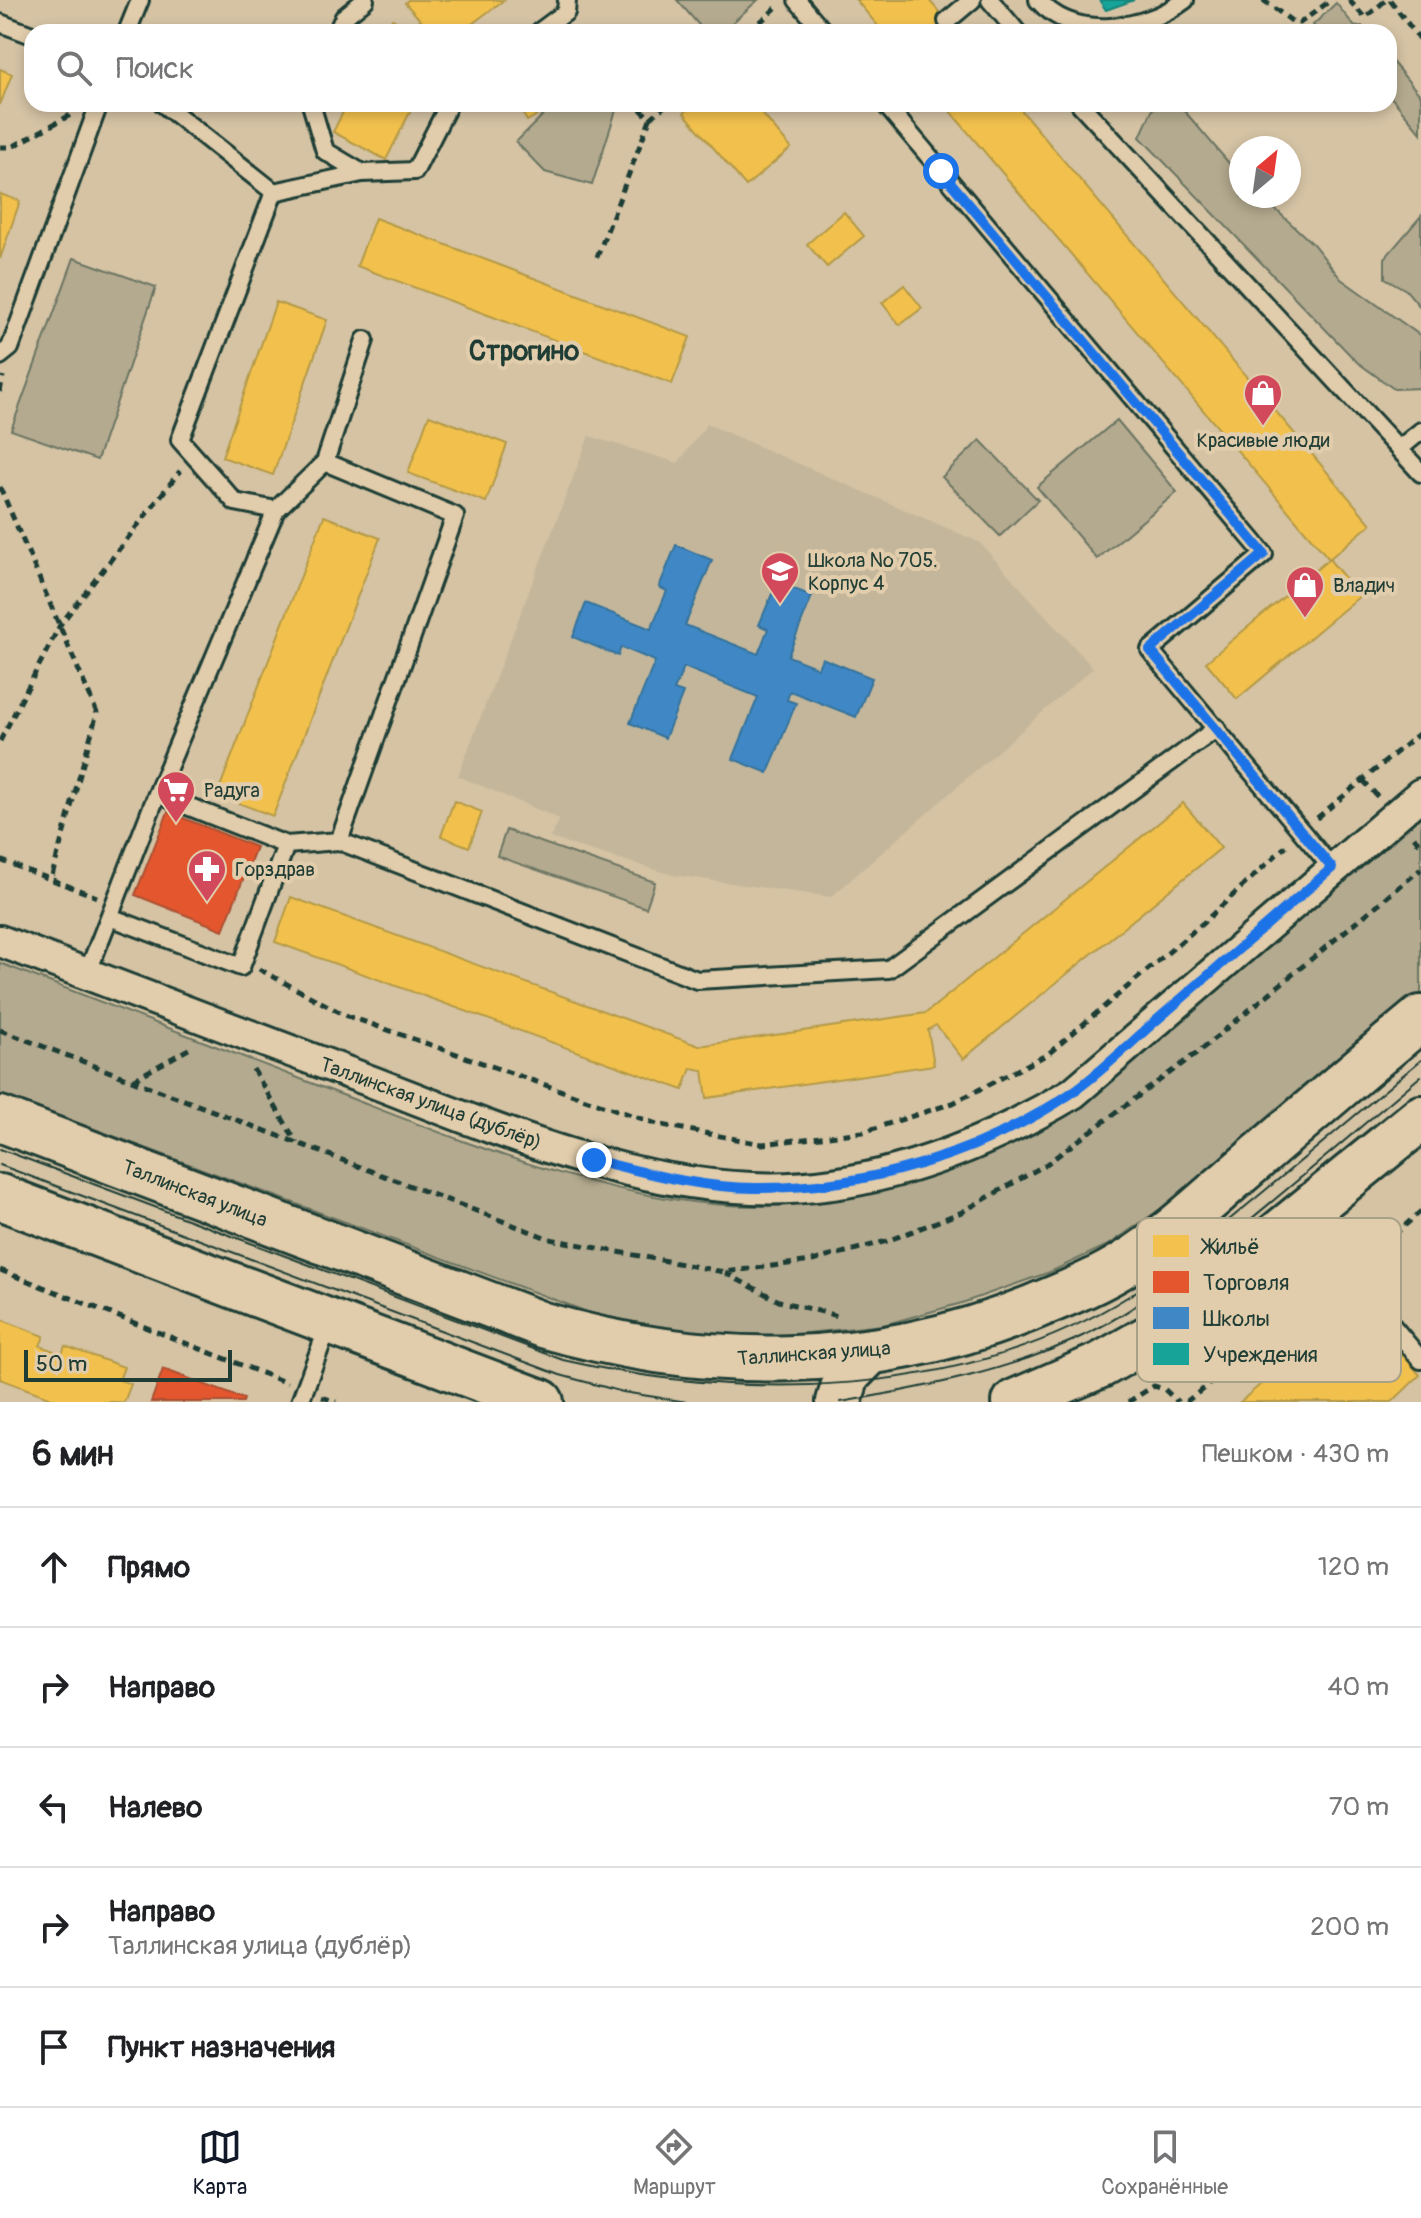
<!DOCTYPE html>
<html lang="ru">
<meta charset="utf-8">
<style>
:root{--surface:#fff;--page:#f6f6f6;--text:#202124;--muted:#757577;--line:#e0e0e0;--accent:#111827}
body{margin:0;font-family:Pangolin,sans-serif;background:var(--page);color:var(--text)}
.compass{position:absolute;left:1229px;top:136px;width:72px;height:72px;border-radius:50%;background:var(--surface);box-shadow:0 4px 12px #0003;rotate:29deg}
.scale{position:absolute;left:24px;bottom:20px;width:208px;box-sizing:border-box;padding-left:8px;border:4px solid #1f3d34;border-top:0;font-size:22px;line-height:28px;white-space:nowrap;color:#1f3d34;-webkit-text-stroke:6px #e1ccab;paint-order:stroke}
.stop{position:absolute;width:24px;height:24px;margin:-18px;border:6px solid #1a73e8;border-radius:50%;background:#fff}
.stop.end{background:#1a73e8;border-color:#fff;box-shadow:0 2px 8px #0008}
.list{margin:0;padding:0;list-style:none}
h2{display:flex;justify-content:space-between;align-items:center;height:104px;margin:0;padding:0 32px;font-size:34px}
h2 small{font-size:26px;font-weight:400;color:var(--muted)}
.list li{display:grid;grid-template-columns:52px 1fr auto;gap:24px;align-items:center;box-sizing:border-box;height:120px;padding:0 32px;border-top:2px solid var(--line)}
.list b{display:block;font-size:30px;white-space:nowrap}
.list p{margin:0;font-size:26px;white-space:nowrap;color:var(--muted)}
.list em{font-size:26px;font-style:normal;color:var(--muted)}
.icon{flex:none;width:44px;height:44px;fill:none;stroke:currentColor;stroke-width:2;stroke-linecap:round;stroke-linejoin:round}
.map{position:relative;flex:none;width:1421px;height:1402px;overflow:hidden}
.search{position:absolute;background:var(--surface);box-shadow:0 4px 12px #0003;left:24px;right:24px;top:24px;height:88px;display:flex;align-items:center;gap:20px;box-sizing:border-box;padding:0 28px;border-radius:24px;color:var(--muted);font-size:30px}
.sheet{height:704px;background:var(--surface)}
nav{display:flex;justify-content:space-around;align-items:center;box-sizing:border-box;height:112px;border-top:2px solid var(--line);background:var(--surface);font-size:22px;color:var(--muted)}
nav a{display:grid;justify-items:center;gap:4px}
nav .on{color:var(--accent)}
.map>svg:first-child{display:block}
.built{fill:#c4b69a}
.green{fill:#b4aa8f;stroke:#6a7462;stroke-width:2}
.homes{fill:#f2c14e;stroke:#b39946;stroke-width:2}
.shops{fill:#e4572e;stroke:#a94f30;stroke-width:2}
.schools{fill:#3f88c5;stroke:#35729a;stroke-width:2}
.public{fill:#17a398;stroke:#19847a;stroke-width:2}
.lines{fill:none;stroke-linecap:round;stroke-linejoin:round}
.service-casing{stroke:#1f3d34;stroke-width:22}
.minor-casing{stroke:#1f3d34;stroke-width:36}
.secondary-casing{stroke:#1f3d34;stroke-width:50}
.path{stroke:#1f3d34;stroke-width:5;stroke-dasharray:8 6;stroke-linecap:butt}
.service{stroke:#e1ccab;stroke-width:16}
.minor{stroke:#e1ccab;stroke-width:30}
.secondary{stroke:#e1ccab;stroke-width:44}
.tram{stroke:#1f3d34;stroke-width:2}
.route{stroke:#1a73e8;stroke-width:10}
.labels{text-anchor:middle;stroke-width:8;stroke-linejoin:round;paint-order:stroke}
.poi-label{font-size:20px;fill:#1f3d34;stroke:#e1ccab;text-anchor:start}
.street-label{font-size:20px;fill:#1f3d34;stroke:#e1ccab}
.district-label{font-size:28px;font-weight:bold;fill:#1f3d34;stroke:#e1ccab}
.key{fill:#e1ccab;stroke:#a7a187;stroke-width:2}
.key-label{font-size:22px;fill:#1f3d34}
</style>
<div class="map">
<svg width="1421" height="1402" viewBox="0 0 1421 1402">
<rect width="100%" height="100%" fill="#d5c3a4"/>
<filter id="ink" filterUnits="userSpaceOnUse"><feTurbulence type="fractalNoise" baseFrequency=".0125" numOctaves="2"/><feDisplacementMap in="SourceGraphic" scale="16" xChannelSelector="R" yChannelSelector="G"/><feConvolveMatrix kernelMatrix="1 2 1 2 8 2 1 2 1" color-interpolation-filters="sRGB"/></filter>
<g filter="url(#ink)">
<path class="built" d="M707,424L979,542L1093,668L831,897L673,875L550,838L560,819L458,776L589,436L678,463Z"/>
<path class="green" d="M677,0H758L722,32H705Z
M1336,3L1355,27L1362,26L1367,32H1319L1313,25Z
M1389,58L1421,96V133L1389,95Z
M554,104H618L592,185L545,172L516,142Z
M1181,107L1241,177V196H1261L1313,244L1341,279L1421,336V388L1394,389L1357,362L1140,137L1153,108Z
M1421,216V308L1406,290L1385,278V258Z
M74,258L156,287L97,460L11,430Z
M1117,420L1177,492L1097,559L1037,487Z
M980,440L1038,500L1000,536L942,477Z
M1421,814V993L1163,1207L1110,1244L1050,1272L962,1303L883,1325L779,1336L686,1332L593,1314L0,1094V963C115,1007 230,1051 345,1096C472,1145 627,1209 764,1206C878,1204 981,1165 1077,1106Z
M506,830L655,882L646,908L497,856Z"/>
<path class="homes" d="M408,0H504L461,32H418L424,24L405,3Z
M856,0H929L956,32H883Z
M392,19L417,32H385Z
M0,69L12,74L0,105Z
M347,104H414L386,160L333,132Z
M517,104H542L546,110L527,121Z
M694,104H754L791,148L746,186L684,113Z
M944,104H1016L1371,524L1329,559Z
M0,194L20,201L0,259Z
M844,212L864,236L827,267L807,244Z
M375,218L690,337L672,384L357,266Z
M904,285L922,308L900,325L882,303Z
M276,302L327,320L273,475L222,457Z
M429,415L507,444L486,502L408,473Z
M324,516L380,538L273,816L217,795Z
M1329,559L1360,596L1237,699L1206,662Z
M454,801L482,812L469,847L441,836Z
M1183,803L1221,848L963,1059L936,1025L928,1030L934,1065L707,1098L703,1070L691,1068L683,1090L275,942L291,897L699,1046L926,1013Z
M1357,1302L1420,1375L1392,1402H1240Z
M0,1319L44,1336L40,1346L62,1354L65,1346L124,1367L119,1380L131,1384L124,1402H62L0,1379Z"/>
<path class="shops" d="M168,812L256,847L223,930L135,895Z
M163,1369L244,1399L243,1402H151Z"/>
<path class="schools" d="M676,545L712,560L685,625L758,654L768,629L759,625L777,582L812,596L788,656L818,668L822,658L872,678L856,717L790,691L787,700L796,703L768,773L733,759L758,697L684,667L674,690L683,693L665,738L630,723L655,661L621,647L618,656L573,637L586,603L651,629L667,591L659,587Z"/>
<path class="public" d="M1099,0H1134L1106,10Z"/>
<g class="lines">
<g class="service-casing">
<path id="service" d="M797,0L824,32
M990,0L1017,32
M1038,0C1074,42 1146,30 1185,0
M947,21L972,0
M0,23L32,35
M127,32L140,0
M337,32L344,17L365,0
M539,32L566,12L567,0
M163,104L274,192
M885,104L1264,554L1150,650L1332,868
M1080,104L1421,473
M362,173L415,171L449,104
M0,356L10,348L99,104
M1400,448L1421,431
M276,510L325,462
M339,841L455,516L325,462L365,340
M286,845L339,841L697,980L889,969L1217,728
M110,917L241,967L286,845L157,794
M87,974L157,794L276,510L235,502L180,440L274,192L362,173L325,151L311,104
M1301,1217L1421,1360
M300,1402L329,1324"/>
</g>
<g class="minor-casing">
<path id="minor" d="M0,941C119,987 238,1031 357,1076C483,1124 615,1183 752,1188C866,1193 977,1150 1073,1093L1421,794"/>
</g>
<g class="secondary-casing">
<path id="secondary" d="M0,1119L543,1325C705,1372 872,1372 1029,1309C1063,1295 1097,1282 1128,1262C1171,1235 1207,1200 1246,1167C1304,1117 1362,1067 1421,1018
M0,1197L541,1402
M839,1402L847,1375L869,1353
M1015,1402L1101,1365L1154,1335L1421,1118"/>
</g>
<path class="path" d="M1263,0L1293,22L1300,23L1331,0
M1349,0L1365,18L1386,0
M1390,0L1421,41
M749,32L778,6
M650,119L667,104
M0,147H12L74,113
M597,257L650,119L636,104
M0,392L3,376
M0,487L97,713L51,879
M0,741L60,625L180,471
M1363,780L1378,797
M1317,818L1421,732
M1414,837L1421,846
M0,860L97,897
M259,969L345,1015L657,1124L762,1144L863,1132L953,1103L1048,1054L1203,923L1286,846
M0,1030L550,1239L724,1272L812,1261L887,1241L962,1212L1045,1165L1198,1052L1421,869
M253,1069L297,1143
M133,1080L194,1046
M1363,1263L1421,1211
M0,1270L287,1383
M725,1273L779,1301L842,1317
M322,1397L336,1402
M1128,1402L1154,1386L1164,1389L1178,1402
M1186,1402L1334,1287"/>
<use href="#service" class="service"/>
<use href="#minor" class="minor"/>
<use href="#secondary" class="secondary"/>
<path class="tram" d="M0,1149L563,1360C746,1402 965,1399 1129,1296C1167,1272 1201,1243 1235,1215C1298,1164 1359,1112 1421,1060
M0,1165L560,1375L623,1392L687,1402
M841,1402C927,1387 1012,1371 1091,1332C1144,1305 1189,1268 1235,1232C1298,1181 1359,1128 1421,1076"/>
</g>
</g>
<g class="lines" filter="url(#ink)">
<path class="route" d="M594,1160C647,1173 700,1188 755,1188C865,1189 979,1155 1070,1094C1101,1073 1129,1044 1158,1019C1216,969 1274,918 1332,868L1150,650L1264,554L941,171"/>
</g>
<defs>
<g id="shop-pin" transform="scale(2)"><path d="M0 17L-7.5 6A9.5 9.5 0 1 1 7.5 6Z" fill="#d1495b" stroke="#e1ccab"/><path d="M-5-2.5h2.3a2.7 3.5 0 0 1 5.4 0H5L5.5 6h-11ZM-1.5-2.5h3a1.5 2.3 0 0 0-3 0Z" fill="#fff"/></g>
<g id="school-pin" transform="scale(2)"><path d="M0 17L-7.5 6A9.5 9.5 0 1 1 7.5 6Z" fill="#d1495b" stroke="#e1ccab"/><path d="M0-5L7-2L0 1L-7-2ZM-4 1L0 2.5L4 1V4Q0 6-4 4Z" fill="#fff"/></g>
<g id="supermarket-pin" transform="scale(2)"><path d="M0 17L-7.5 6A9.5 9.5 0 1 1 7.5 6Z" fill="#d1495b" stroke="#e1ccab"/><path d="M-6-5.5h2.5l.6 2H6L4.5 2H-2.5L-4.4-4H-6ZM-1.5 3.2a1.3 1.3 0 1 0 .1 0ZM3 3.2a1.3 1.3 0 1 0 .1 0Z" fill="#fff"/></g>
<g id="pharmacy-pin" transform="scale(2)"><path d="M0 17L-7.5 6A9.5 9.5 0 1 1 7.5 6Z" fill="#d1495b" stroke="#e1ccab"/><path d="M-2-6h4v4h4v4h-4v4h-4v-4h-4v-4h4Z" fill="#fff"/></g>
</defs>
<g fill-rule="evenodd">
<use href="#shop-pin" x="1263" y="393"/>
<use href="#school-pin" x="780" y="571"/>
<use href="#shop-pin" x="1305" y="585"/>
<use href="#supermarket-pin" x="176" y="790"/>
<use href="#pharmacy-pin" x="207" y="869"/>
</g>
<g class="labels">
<g class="poi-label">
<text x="1263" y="447" text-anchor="middle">Красивые люди</text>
<text x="808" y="567">Школа № 705.<tspan x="808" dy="23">Корпус 4</tspan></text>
<text x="1333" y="592">Владич</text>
<text x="204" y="797">Радуга</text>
<text x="235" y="876">Горздрав</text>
</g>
<g class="street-label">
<text transform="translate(431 1103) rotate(20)" y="7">Таллинская улица (дублёр)</text>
<text transform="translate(195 1193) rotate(21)" y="7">Таллинская улица</text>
<text transform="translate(814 1353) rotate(-4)" y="7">Таллинская улица</text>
</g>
<g class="district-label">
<text x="524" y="360">Строгино</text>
</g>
</g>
<rect x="1137" y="1218" width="264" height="164" rx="12" class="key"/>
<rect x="1153" y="1235" width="36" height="22" fill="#f2c14e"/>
<rect x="1153" y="1271" width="36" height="22" fill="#e4572e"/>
<rect x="1153" y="1307" width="36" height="22" fill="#3f88c5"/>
<rect x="1153" y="1343" width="36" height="22" fill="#17a398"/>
<g class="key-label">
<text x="1203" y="1254">Жильё</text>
<text x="1203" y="1290">Торговля</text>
<text x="1203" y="1326">Школы</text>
<text x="1203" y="1362">Учреждения</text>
</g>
</svg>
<svg class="compass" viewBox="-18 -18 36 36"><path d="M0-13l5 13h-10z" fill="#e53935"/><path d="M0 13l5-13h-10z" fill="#757577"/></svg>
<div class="scale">50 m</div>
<div class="stop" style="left:941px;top:171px"></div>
<div class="stop end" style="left:594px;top:1160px"></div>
<div class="search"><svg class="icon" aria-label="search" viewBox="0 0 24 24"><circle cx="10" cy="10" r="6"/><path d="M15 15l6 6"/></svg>Поиск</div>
</div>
<section class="sheet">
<h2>6 мин<small>Пешком · 430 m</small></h2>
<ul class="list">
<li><svg class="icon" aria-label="ahead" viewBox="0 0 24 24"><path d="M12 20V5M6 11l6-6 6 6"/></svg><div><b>Прямо</b></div><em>120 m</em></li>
<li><svg class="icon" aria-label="right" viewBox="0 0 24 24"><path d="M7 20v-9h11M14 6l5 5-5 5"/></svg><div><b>Направо</b></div><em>40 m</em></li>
<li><svg class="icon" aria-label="left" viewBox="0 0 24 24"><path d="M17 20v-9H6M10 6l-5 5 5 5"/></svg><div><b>Налево</b></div><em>70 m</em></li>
<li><svg class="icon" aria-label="right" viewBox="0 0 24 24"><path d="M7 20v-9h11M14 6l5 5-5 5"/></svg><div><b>Направо</b><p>Таллинская улица (дублёр)</p></div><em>200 m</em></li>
<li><svg class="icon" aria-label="arrive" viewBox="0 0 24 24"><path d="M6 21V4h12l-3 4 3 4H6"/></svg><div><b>Пункт назначения</b></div></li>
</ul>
</section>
<nav>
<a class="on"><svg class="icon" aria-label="map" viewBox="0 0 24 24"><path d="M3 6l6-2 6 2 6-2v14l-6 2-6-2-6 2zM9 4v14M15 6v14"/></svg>Карта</a>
<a><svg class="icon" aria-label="directions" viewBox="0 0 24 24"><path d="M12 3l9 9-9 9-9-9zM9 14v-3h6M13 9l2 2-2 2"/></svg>Маршрут</a>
<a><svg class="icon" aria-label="saved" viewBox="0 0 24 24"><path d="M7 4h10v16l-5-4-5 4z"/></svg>Сохранённые</a>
</nav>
